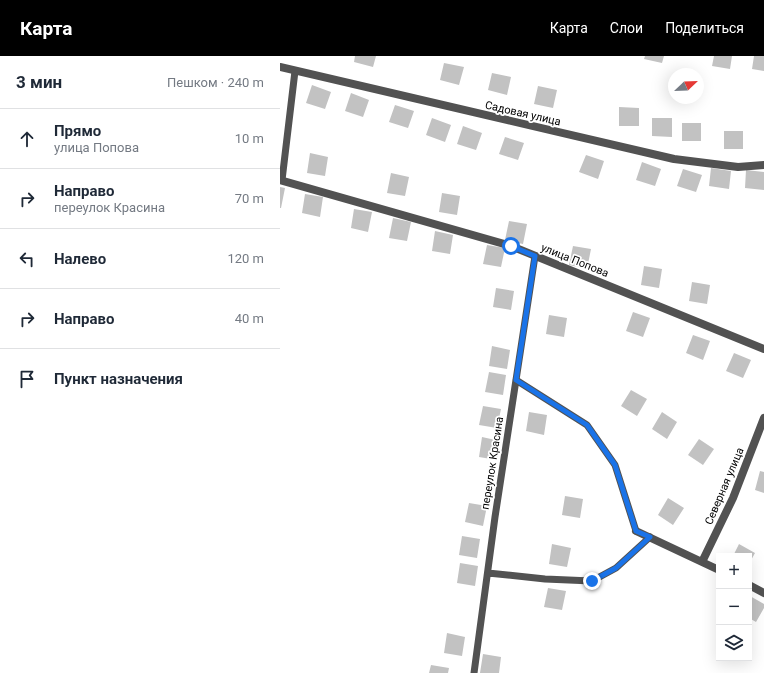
<!DOCTYPE html>
<html lang="ru">
<meta charset="utf-8">
<style>
:root{--surface:#fff;--page:#f2f2f3;--text:#1f2937;--muted:#747a83;--line:#e0e1e3;--accent:#000}
body{margin:0;font-family:Roboto,sans-serif;background:var(--page);color:var(--text)}
.controls{position:absolute;right:12px;bottom:12px;display:grid;overflow:hidden;border-radius:0px;box-shadow:0 4px 16px #0002}
.controls button{width:36px;height:36px;display:grid;place-items:center;padding:0;border:0;border-bottom:1px solid var(--line);background:var(--surface);color:var(--text);font:20px sans-serif}
.compass{position:absolute;left:388px;top:12px;width:36px;height:36px;border-radius:50%;background:var(--surface);box-shadow:0 4px 16px #0002;rotate:67deg}
.stop{position:absolute;width:12px;height:12px;margin:-9px;border:3px solid #1a73e8;border-radius:50%;background:#fff}
.stop.end{background:#1a73e8;border-color:#fff;box-shadow:0 1px 4px #0008}
.list{margin:0;padding:0;list-style:none}
h2{display:flex;justify-content:space-between;align-items:center;height:52px;margin:0;padding:0 16px;font-size:17px}
h2 small{font-size:13px;font-weight:400;color:var(--muted)}
.list li{display:grid;grid-template-columns:26px 1fr auto;gap:12px;align-items:center;box-sizing:border-box;height:60px;padding:0 16px;border-top:1px solid var(--line)}
.list b{display:block;font-size:15px;white-space:nowrap}
.list p{margin:0;font-size:13px;white-space:nowrap;color:var(--muted)}
.list em{font-size:13px;font-style:normal;color:var(--muted)}
.icon{flex:none;width:22px;height:22px;fill:none;stroke:currentColor;stroke-width:2;stroke-linecap:round;stroke-linejoin:round}
.map{position:relative;flex:none;width:484px;height:617px;overflow:hidden}
header{display:flex;align-items:center;gap:24px;box-sizing:border-box;height:56px;padding:0 20px;background:var(--accent);color:#fff}
header strong{font-size:19px}
nav{display:flex;gap:22px;margin-inline-start:auto;font-size:14px}
main{display:flex}
aside{flex:1;background:var(--surface)}
.map>svg:first-child{display:block}
.building{fill:#c2c2c2}
.lines{fill:none;stroke-linecap:round;stroke-linejoin:round}
.lane{stroke:#525252;stroke-width:7}
.street{stroke:#525252;stroke-width:8}
.route{stroke:#1a73e8;stroke-width:5}
.labels{text-anchor:middle;stroke-width:3.5;stroke-linejoin:round;paint-order:stroke}
.street-label{font-size:11px;fill:#000;stroke:#fff}
</style>
<header>
<strong>Карта</strong>
<nav><a>Карта</a><a>Слои</a><a>Поделиться</a></nav>
</header>
<main>
<aside>
<h2>3 мин<small>Пешком · 240 m</small></h2>
<ul class="list">
<li><svg class="icon" aria-label="ahead" viewBox="0 0 24 24"><path d="M12 20V5M6 11l6-6 6 6"/></svg><div><b>Прямо</b><p>улица Попова</p></div><em>10 m</em></li>
<li><svg class="icon" aria-label="right" viewBox="0 0 24 24"><path d="M7 20v-9h11M14 6l5 5-5 5"/></svg><div><b>Направо</b><p>переулок Красина</p></div><em>70 m</em></li>
<li><svg class="icon" aria-label="left" viewBox="0 0 24 24"><path d="M17 20v-9H6M10 6l-5 5 5 5"/></svg><div><b>Налево</b></div><em>120 m</em></li>
<li><svg class="icon" aria-label="right" viewBox="0 0 24 24"><path d="M7 20v-9h11M14 6l5 5-5 5"/></svg><div><b>Направо</b></div><em>40 m</em></li>
<li><svg class="icon" aria-label="arrive" viewBox="0 0 24 24"><path d="M6 21V4h12l-3 4 3 4H6"/></svg><div><b>Пункт назначения</b></div></li>
</ul>
</aside>
<div class="map">
<svg width="484" height="617" viewBox="0 0 484 617">
<rect width="100%" height="100%" fill="#fff"/>
<path class="building" d="M75,0H96L93,11L74,6Z
M365,0H384L382,7L364,3Z
M434,0H452L450,13L432,10Z
M474,0H484V15L472,13Z
M164,7L184,11L179,29L160,24Z
M212,17L231,21L227,39L208,34Z
M32,29L51,36L45,53L26,47Z
M258,30L277,34L273,52L254,48Z
M71,37L89,44L83,61L65,55Z
M115,49L134,55L128,72L109,66Z
M339,51L359,52V70H339Z
M152,62L171,69L165,86L146,79Z
M372,62H392V81L372,80Z
M402,67H421V85H402Z
M183,70L202,77L196,94L177,88Z
M444,75H463V93H444Z
M225,81L244,87L238,104L219,98Z
M30,97L48,101L45,120L27,117Z
M306,99L324,105L318,123L299,116Z
M362,106L381,113L375,130L356,124Z
M431,112L451,115L449,133L429,130Z
M403,113L422,119L416,136L397,130Z
M466,114L484,116V134L465,132Z
M111,117L129,121L125,140L107,137Z
M0,131L5,132L1,152H0Z
M162,137L180,140L177,159L159,156Z
M25,138L43,141L40,161L22,157Z
M74,153L92,156L88,176L71,172Z
M113,162L131,166L127,185L109,182Z
M229,165L247,168L243,188L225,184Z
M155,175L173,179L170,198L152,195Z
M207,189L225,192L221,211L203,208Z
M293,190L311,193L307,213L289,209Z
M364,210L382,213L379,232L361,229Z
M412,226L430,229L427,248L409,245Z
M216,232L234,235L231,254L213,251Z
M353,256L370,262L363,281L346,275Z
M269,259L287,262L284,281L266,278Z
M413,279L430,285L423,304L406,297Z
M212,290L230,294L227,313L209,310Z
M454,297L471,304L463,322L446,315Z
M209,316L226,319L223,339L205,336Z
M351,334L367,343L357,360L341,350Z
M203,350L221,353L217,372L199,369Z
M249,356L267,359L264,379L246,375Z
M382,356L397,366L387,383L372,373Z
M202,381L220,385L217,404L199,401Z
M419,383L434,393L423,409L408,399Z
M480,415L484,416V437L475,434Z
M285,440L303,443L300,462L282,459Z
M388,442L404,452L393,469L378,459Z
M189,447L207,450L203,470L185,466Z
M182,480L200,483L197,502L179,499Z
M272,488L291,492L287,511L269,508Z
M459,488L475,497L469,508V500H453Z
M180,507L198,510L195,530L177,527Z
M268,532L286,535L282,554L264,551Z
M470,540L484,548V552L476,566L469,562Z
M167,577L185,581L182,600L164,597Z
M203,598L221,601L219,617H200Z
M151,609L169,612L168,617H149Z"/>
<g class="lines">
<path class="lane" d="M2,124L15,15
M236,324L307,369L335,409L356,475
M208,517L265,523L312,525L336,512L370,481
M194,617L215,461L255,200"/>
<path class="street" d="M0,11L394,103L458,111L484,109
M0,124L231,190L484,293
M356,475L439,514
M422,506L453,442L484,362
M469,529L484,537"/>
</g>
<g class="lines">
<path class="route" d="M231,190L255,200L236,324L307,369L335,409L356,475L370,481L336,512L312,525"/>
</g>
<g class="labels">
<g class="street-label">
<text transform="translate(243 57) rotate(13)" y="4">Садовая улица</text>
<text transform="translate(295 204) rotate(22)" y="4">улица Попова</text>
<text transform="translate(212 407) rotate(-81)" y="4">переулок Красина</text>
<text transform="translate(444 430) rotate(-67)" y="4">Северная улица</text>
</g>
</g>
</svg>
<div class="controls">
<button>+</button>
<button>−</button>
<button><svg class="icon" aria-label="layers" viewBox="0 0 24 24"><path d="M12 4l9 5-9 5-9-5zM3 14l9 5 9-5"/></svg></button>
</div>
<svg class="compass" viewBox="-18 -18 36 36"><path d="M0-13l5 13h-10z" fill="#e53935"/><path d="M0 13l5-13h-10z" fill="#747a83"/></svg>
<div class="stop" style="left:231px;top:190px"></div>
<div class="stop end" style="left:312px;top:525px"></div>
</div>
</main>
